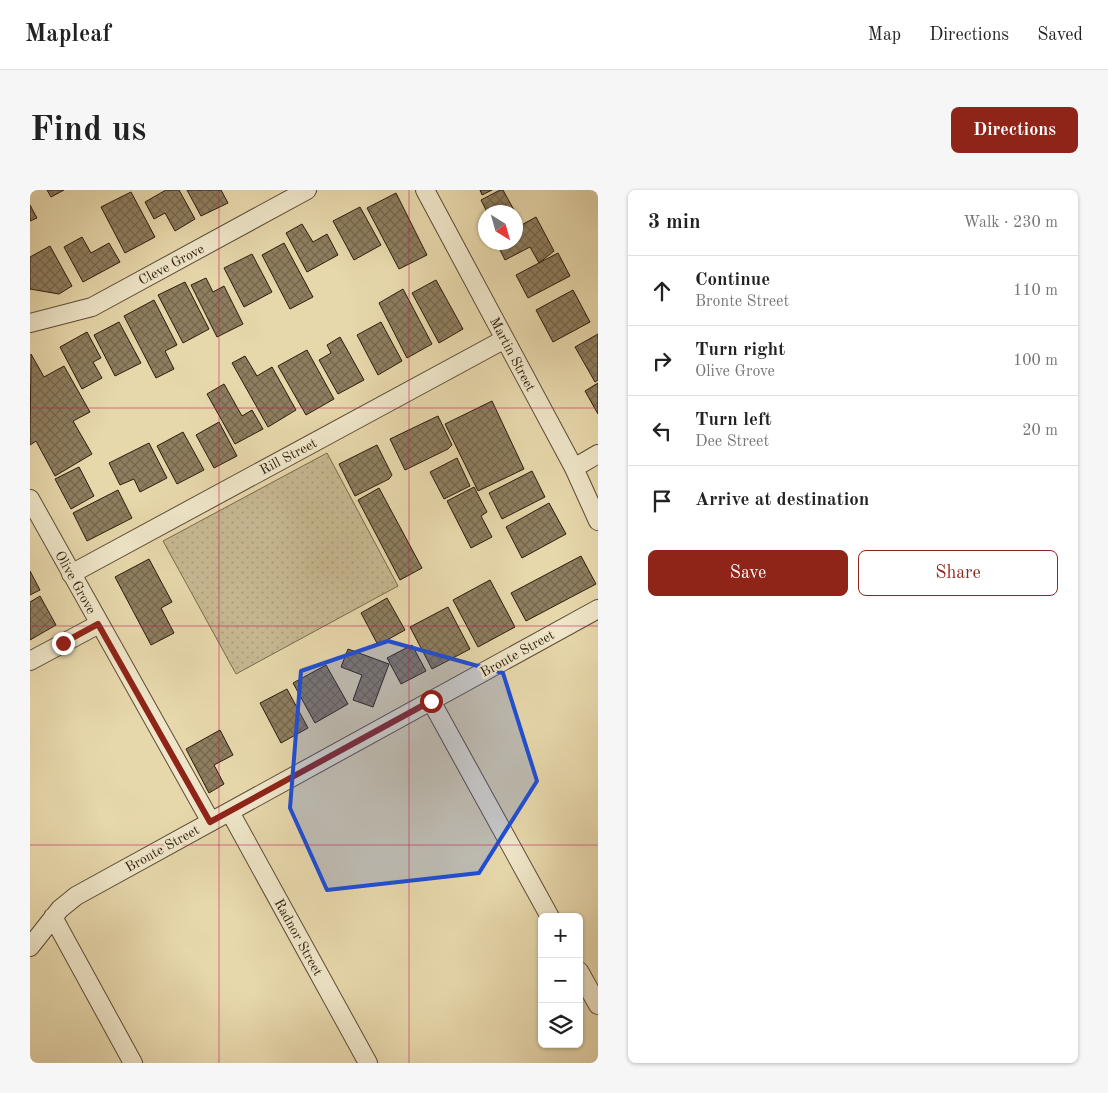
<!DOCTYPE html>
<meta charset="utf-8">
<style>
:root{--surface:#fff;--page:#f6f6f6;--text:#222;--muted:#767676;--line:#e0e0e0;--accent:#8f2418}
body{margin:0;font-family:"Old Standard TT",serif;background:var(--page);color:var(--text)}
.controls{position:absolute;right:15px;bottom:15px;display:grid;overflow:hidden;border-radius:8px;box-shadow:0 1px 4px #0004}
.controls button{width:45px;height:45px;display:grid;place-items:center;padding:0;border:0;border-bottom:1px solid var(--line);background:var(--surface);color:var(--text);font:25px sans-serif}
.compass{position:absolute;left:448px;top:15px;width:45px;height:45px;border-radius:50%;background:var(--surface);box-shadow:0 1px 4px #0004;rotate:143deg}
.stop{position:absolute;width:15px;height:15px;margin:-11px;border:4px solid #8f2418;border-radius:50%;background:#fff}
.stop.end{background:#8f2418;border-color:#fff;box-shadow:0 1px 5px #0008}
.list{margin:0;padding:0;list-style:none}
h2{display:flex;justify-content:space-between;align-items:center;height:65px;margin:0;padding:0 20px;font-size:21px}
h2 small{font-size:16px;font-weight:400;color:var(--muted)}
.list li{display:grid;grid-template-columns:32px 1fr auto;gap:15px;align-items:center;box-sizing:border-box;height:70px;padding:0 20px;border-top:1px solid var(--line)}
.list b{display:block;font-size:19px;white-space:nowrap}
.list p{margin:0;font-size:16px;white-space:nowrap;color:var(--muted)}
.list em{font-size:16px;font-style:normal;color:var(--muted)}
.actions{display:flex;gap:10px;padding:15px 20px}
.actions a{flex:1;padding:11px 0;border:1px solid var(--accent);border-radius:8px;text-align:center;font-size:18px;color:var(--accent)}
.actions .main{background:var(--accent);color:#fff}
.icon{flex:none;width:28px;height:28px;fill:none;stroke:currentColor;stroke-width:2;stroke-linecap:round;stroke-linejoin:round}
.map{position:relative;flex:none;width:568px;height:873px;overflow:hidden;border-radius:8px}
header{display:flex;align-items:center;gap:30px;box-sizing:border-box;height:70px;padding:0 25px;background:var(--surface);border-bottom:1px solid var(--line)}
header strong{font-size:24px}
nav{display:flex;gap:28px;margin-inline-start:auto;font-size:18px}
.intro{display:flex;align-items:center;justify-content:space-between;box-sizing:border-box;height:120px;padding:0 30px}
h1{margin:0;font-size:35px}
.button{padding:12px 22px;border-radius:8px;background:var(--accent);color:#fff;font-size:18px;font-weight:700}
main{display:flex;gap:30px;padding:0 30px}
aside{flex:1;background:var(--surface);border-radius:8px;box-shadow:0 1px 4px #0004}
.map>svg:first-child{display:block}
.grass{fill:url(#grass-dots);stroke:#7a6a4e}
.building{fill:url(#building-cross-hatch);stroke:#2d1c0c}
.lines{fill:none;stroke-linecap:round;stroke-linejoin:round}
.minor-casing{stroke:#5c4b34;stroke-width:20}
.minor{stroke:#efe6c9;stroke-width:18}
.route{stroke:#8f2418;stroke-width:6}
.marked{fill:#1d4ed8;fill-opacity:0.2;stroke:#1d4ed8;stroke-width:4;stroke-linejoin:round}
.grid{fill:none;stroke:#c2185b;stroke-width:1;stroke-opacity:0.55}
.labels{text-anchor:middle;stroke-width:4.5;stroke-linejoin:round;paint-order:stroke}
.street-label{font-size:14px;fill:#2d1c0c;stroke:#efe6c9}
</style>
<header>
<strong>Mapleaf</strong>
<nav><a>Map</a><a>Directions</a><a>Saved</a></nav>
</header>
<div class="intro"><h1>Find us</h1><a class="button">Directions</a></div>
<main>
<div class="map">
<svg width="568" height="873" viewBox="0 0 568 873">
<defs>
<pattern id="grass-dots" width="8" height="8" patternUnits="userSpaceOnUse" patternTransform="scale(1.25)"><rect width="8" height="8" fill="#c7b891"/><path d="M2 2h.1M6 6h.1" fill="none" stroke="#ab9e7c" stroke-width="1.8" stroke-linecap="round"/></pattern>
<pattern id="building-cross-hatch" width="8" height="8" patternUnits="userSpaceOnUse" patternTransform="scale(1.25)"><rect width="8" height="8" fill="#8e7e5f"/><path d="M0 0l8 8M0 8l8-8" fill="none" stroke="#74664d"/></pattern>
</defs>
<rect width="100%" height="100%" fill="#e7d8ac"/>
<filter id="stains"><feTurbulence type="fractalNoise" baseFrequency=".004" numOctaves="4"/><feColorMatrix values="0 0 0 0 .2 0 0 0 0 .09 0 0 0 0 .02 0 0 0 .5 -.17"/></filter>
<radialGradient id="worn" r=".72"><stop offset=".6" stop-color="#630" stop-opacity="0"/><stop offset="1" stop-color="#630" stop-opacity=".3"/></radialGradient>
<path class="grass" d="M297,263L368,396L206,484L133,351Z"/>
<path class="building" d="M17,0H34L21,7Z
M136,0H149L165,29L145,41L135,23L124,29L115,12Z
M157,0H191L198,13L171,26Z
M450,0H462L452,5Z
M470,0H473L485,22H457L451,10Z
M101,2L125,47L95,63L71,17Z
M366,3L397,65L369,79L337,18Z
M0,15L7,28L0,31Z
M330,17L351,55L324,70L303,31Z
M506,27L524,61L509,73L500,57L475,70L466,52H486V38Z
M272,34L283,52L297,44L308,65L277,82L256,43Z
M52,47L61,63L79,53L90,72L53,92L34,57Z
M254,53L283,107L260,119L232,65Z
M20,56L42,96L29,104L0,99V67Z
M528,63L540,86L498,108L486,85Z
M222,64L242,102L214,117L194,78Z
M176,88L183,102L194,96L213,134L187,147L161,95Z
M406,90L433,139L409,153L382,103Z
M155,92L179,139L153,153L128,105Z
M373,99L402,154L377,168L349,113Z
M543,100L560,132L523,152L506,120Z
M124,110L147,155L135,161L144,179L126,188L94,126Z
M89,132L111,173L85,186L64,145Z
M351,132L372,171L348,185L327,145Z
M57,142L71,168L63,172L72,188L52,199L30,157Z
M568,144V190L565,192L545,157Z
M310,147L334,190L308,204L289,170L301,163L297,155Z
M277,160L304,209L276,225L248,176Z
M1,164L14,187L34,176L60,222L43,231L62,264L25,286L6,251L0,255Z
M215,166L227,186L242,177L266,220L238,237L202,173Z
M568,193V224L555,201Z
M194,194L212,226L222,220L233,239L205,254L177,204Z
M462,211L494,279L448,301L415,234Z
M408,226L422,255L418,259L375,280L360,249Z
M189,232L207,266L184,278L166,245Z
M153,242L174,280L147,294L127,256Z
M119,253L137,288L110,302L104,289L90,295L79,273Z
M347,255L362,285L359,289L325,306L309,274Z
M427,268L440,296L414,309L400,282Z
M49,277L64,306L41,319L25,289Z
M502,281L515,307L472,329L459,303Z
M444,297L457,322L451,326L462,347L441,358L417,311Z
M349,298L392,378L370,390L328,310Z
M88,300L102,328L57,351L43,323Z
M519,313L536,344L492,368L476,337Z
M551,366L566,394L496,431L481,403Z
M119,369L142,412L131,418L144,443L121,455L85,387Z
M0,381L10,400L0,405Z
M460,390L485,437L448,457L423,410Z
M10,406L26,435L0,450V412Z
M357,408L375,440L348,455L331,423Z
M418,417L440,459L402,479L380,437Z
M382,455L396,481L371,494L357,468Z
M318,459L359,474L343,517L323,510L332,485L311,477Z
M296,475L318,514L285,533L263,493Z
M257,499L278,538L251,553L230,513Z
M190,540L203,565L184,575L194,594L179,603L156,559Z"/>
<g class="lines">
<g class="minor-casing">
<path id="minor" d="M395,0L544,278L568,331
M0,133L62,117L277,0
M544,278L568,264
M0,309L181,632
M41,384L475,149
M0,471L69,434
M401,511L520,727
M200,622L338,873
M23,727L103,873
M0,757L30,719L46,706L568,419
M549,781L568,815"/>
</g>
<use href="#minor" class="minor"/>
</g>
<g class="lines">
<path class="route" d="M33,453L68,434L180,632L401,511"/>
</g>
<path class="marked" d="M358,451L473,483L507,591L449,683L297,700L260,618L271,481Z"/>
<path class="grid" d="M189,0V873M379,0V873M0,218H568M0,436H568M0,655H568"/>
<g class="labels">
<g class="street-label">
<text transform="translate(141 74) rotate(-28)" y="5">Cleve Grove</text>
<text transform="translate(483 164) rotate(62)" y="5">Martin Street</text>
<text transform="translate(258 266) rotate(-28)" y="5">Rill Street</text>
<text transform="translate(46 392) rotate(61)" y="5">Olive Grove</text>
<text transform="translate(487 463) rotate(-29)" y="5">Bronte Street</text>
<text transform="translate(132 658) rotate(-29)" y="5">Bronte Street</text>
<text transform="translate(269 747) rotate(61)" y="5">Radnor Street</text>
</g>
</g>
<rect width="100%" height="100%" filter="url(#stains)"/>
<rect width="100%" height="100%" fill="url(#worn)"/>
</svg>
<div class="controls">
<button>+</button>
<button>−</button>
<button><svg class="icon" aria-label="layers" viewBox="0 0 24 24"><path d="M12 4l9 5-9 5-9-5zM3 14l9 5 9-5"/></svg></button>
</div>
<svg class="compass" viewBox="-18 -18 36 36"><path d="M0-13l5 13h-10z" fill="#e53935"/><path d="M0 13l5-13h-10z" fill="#767676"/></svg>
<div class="stop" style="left:401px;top:511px"></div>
<div class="stop end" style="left:33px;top:453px"></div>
</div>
<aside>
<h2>3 min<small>Walk · 230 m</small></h2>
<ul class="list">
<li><svg class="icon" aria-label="ahead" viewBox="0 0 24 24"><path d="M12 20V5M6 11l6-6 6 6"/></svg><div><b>Continue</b><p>Bronte Street</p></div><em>110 m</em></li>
<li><svg class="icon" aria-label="right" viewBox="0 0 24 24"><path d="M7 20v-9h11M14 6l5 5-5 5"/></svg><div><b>Turn right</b><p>Olive Grove</p></div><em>100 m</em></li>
<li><svg class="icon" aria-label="left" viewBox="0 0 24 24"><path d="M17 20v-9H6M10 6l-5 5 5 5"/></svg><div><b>Turn left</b><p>Dee Street</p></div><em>20 m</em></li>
<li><svg class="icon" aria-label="arrive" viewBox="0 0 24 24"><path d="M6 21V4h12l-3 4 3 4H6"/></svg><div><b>Arrive at destination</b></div></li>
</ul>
<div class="actions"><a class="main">Save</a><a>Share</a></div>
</aside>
</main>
